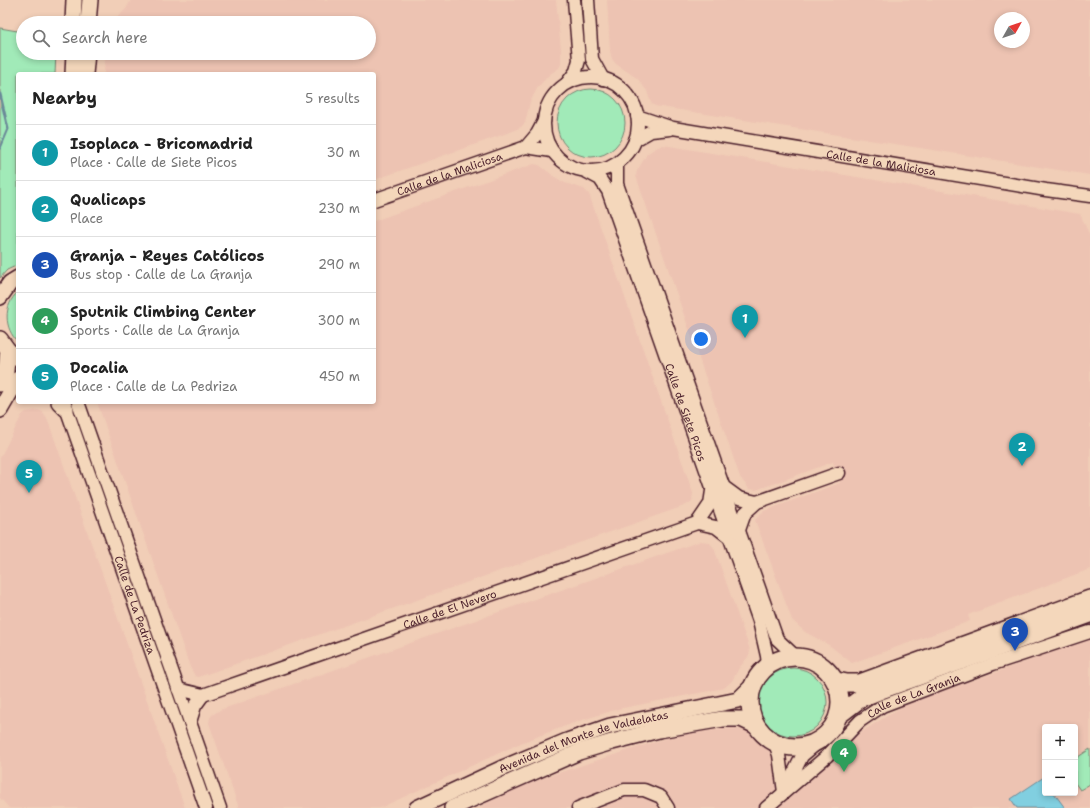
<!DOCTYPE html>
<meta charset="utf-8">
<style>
:root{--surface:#fff;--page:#f6f6f6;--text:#222;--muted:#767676;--line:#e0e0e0;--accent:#0b8043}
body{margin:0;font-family:"Shantell Sans",sans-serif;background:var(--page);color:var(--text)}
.controls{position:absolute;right:12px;bottom:12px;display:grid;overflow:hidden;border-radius:4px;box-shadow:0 2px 6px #0003}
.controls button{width:36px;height:36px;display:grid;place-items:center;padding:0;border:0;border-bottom:1px solid var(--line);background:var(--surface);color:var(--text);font:20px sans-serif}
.compass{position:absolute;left:994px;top:12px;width:36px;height:36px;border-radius:50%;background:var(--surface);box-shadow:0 2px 6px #0003;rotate:50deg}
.you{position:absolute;left:701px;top:339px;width:14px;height:14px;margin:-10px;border:3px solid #fff;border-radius:50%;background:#1a73e8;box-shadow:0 0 0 6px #1a73e833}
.badge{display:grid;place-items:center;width:26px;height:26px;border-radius:50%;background:var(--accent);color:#fff;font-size:13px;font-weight:700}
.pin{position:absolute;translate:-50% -33px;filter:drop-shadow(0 1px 2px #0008)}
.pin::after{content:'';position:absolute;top:21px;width:14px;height:12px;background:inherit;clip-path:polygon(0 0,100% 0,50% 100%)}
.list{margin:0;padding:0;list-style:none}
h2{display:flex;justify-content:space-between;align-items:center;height:52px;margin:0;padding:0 16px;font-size:17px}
h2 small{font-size:13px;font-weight:400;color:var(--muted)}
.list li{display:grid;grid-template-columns:26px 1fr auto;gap:12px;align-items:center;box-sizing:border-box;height:56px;padding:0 16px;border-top:1px solid var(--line)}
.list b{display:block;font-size:15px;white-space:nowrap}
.list p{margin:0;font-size:13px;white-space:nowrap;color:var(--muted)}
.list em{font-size:13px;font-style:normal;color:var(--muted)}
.icon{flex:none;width:22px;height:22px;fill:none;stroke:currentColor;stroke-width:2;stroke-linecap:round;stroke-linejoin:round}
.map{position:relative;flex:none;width:1090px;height:808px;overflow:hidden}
.search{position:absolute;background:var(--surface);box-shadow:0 2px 6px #0003;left:16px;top:16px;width:360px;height:44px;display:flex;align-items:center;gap:10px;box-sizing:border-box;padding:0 14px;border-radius:22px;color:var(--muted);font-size:15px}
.panel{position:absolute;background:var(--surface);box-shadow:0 2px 6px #0003;left:16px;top:72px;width:360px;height:332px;border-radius:4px}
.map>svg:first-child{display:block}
.built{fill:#edc3b2;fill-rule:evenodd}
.green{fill:#a1eab8;stroke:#768472}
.water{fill:#81cfe0;stroke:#6b8998}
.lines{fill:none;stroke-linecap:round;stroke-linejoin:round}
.stream{stroke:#6b8998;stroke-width:3}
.minor-casing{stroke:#4a1f2b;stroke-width:15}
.tertiary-casing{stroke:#4a1f2b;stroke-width:18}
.secondary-casing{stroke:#4a1f2b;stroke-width:20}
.minor{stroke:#f4d7bb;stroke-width:12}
.tertiary{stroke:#f4d7bb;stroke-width:15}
.secondary{stroke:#f4d7bb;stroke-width:17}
.labels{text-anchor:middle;stroke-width:3;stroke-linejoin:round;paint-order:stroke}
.street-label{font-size:11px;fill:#4a1f2b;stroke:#f4d7bb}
</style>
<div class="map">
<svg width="1090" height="808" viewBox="0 0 1090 808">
<rect width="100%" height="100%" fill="#f1ceb7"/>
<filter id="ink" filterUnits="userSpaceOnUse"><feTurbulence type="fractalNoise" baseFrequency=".025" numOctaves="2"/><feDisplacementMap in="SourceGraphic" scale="8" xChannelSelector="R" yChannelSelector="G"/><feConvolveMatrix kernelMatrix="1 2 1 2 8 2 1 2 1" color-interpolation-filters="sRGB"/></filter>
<g filter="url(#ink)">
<path class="built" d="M131,0H556L561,49V64L559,68L550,74L538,87L530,102L525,123L521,127L513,131L374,180V74H104L105,53H369V23H111L126,9Z
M607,0H1090V175L655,106L651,103L647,91L638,79L616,64L612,59L610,51ZM1000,18H1024V42H1000Z
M663,145L1080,214L1090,236V569L968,615L970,621L852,663L829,645L805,632L792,620L755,520L764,511L840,483L833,462L756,490L749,489L740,477L636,176L637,171L647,154L654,149Z
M534,164L539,165L555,177L565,183L584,189L589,194L693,493L692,501L690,503L684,506L207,674L198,677L195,676L190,667L97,402H374V221Z
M38,410L43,412L47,418L185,808H9L0,798V458L22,415L26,412Z
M701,541L709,542L714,548L749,647L750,652L748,657L739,668L732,681L724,688L618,709L579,721L523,742L380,808H239L209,723L210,718L212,715L220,710Z
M1090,639V808H477L527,783L679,734L732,728L745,730L750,734L755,740L765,747L770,752L776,762L798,789L860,733L906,704ZM1045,727H1075V793H1045Z"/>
<path class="green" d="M0,28L23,32V53H56L55,74H18V265L7,270L0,278Z
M557 123a34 34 0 1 1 68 0a34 34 0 1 1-68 0Z
M18,292V342C4,329 3,305 18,292Z
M759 702a34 34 0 1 1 68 0a34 34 0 1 1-68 0Z
M1090,749V784L1080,790L1075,783V759Z"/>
<path class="water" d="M1044,777L1045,779V793H1054L1065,808H1017L1011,799Z"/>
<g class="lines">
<path class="stream" d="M0,94L8,129L0,148"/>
<g class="minor-casing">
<g id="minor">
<path d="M588,0L592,59L603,79"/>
<circle cx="591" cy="124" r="47"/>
<path d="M567,83L576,71L579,60L574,0"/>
<path id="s1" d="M637,116L673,128L1046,190L1090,196"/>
<path d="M635,140L651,131L670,129"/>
<path d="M526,147L537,134L544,121"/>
<path d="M617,164V184L777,639L795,656"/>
<path id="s2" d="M585,171L600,179L608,191L759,621L767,656L768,665"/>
<path id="s3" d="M374,200L526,147L552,151"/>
<path id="s4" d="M64,402L206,808"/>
<path d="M78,402L220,808"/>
<path d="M724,487L739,498L757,502"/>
<path d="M697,523L710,504L712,491"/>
<path d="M739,530L745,513L757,502L839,473"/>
<path id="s5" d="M178,689L203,695L697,523L716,527L729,537"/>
<path d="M190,722L195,706L203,695"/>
<path d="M775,743L779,755L784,792"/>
<path d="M786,788L802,756L821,740"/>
<path d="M578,808L624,790H644L661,797L668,808"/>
<path id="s6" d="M766,808L827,756L860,721L882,706L993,664L1090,632"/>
</g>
</g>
<g class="tertiary-casing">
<g id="tertiary">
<path d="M73,23L74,0"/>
<path d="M88,23L90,0"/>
<path d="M73,74L74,53"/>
<path d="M85,74L87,53"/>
<path d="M0,297L10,283L18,278"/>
<path d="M0,339L8,350L18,358"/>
<path d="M0,384L6,371L8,350"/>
<path d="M59,402L66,409"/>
<path d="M0,410L18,379"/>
<path id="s7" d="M417,808L505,767L567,741L610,726L738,700L752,686"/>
<path d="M452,808L579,752L612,742L659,730L723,719H741L758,727"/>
</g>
</g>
<g class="secondary-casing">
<path id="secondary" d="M750 702a45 45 0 1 1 90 0a45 45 0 1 1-90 0Z
M837,681L847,683H860L1090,599
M839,715L861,698L881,690L1090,614"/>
</g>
<use href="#minor" class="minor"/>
<use href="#tertiary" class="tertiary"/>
<use href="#secondary" class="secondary"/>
</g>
</g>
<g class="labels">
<g class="street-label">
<text dy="4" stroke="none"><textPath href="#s1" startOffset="249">Calle de la Maliciosa</textPath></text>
<text dy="4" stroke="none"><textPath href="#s3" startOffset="80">Calle de la Maliciosa</textPath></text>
<text dy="4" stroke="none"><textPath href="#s2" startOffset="266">Calle de Siete Picos</textPath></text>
<text dy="4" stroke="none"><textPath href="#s4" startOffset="215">Calle de La Pedriza</textPath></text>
<text dy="4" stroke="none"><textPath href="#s5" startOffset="287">Calle de El Nevero</textPath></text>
<text dy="4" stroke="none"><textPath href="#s6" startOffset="188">Calle de La Granja</textPath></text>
<text dy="4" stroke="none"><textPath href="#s7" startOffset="180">Avenida del Monte de Valdelatas</textPath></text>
</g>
</g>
</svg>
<div class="controls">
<button>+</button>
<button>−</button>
</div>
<svg class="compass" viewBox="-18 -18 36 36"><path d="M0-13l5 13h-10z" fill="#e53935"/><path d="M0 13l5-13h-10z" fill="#767676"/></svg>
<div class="you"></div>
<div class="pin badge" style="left:745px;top:338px;background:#0f9aa8">1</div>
<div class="pin badge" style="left:1022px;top:466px;background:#0f9aa8">2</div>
<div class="pin badge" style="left:1015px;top:651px;background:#1a4fb4">3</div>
<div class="pin badge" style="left:844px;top:772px;background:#2e9e5b">4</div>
<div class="pin badge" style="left:29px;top:493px;background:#0f9aa8">5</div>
<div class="search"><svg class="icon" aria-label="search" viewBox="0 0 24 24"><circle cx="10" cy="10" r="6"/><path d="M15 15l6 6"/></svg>Search here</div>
<section class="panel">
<h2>Nearby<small>5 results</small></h2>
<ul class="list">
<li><span class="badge" style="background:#0f9aa8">1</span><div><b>Isoplaca - Bricomadrid</b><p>Place · Calle de Siete Picos</p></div><em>30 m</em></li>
<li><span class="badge" style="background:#0f9aa8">2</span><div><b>Qualicaps</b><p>Place</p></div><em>230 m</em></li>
<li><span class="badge" style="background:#1a4fb4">3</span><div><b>Granja - Reyes Católicos</b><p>Bus stop · Calle de La Granja</p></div><em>290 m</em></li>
<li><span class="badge" style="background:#2e9e5b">4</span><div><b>Sputnik Climbing Center</b><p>Sports · Calle de La Granja</p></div><em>300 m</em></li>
<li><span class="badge" style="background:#0f9aa8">5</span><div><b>Docalia</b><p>Place · Calle de La Pedriza</p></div><em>450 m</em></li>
</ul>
</section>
</div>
